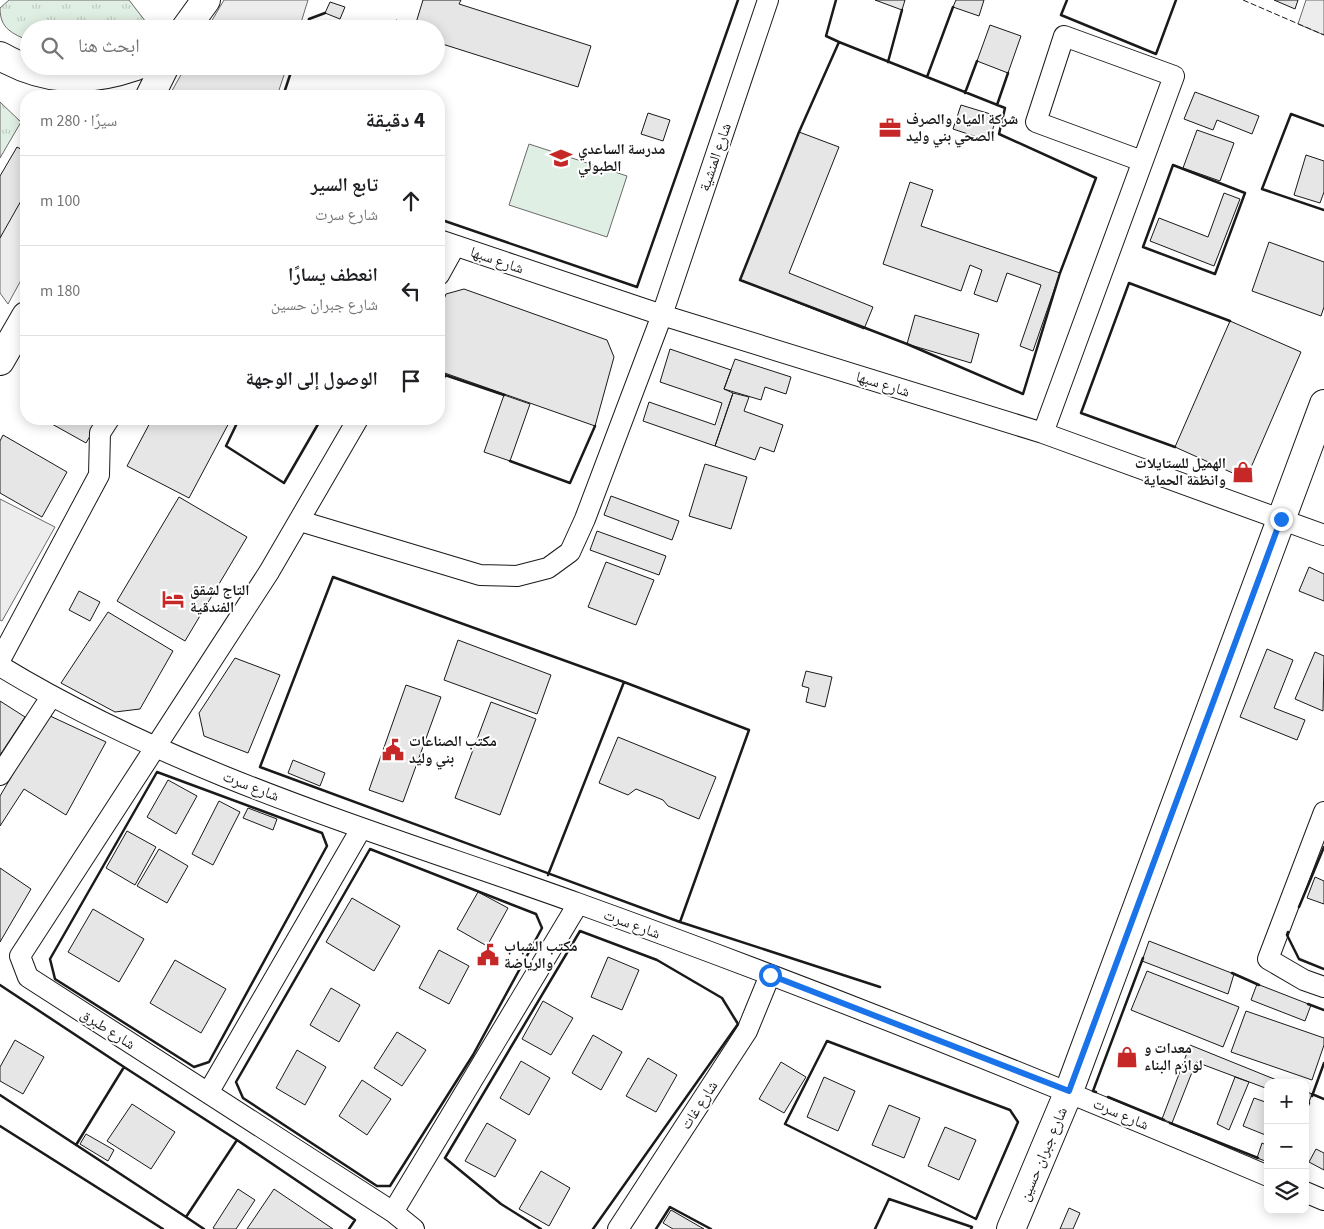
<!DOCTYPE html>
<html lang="ar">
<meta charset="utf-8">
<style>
:root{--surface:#fff;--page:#f2f2f2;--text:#202124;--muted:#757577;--line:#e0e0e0}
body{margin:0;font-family:"Source Sans 3","Noto Naskh Arabic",sans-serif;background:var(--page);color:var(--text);direction:rtl}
.controls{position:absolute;right:15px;bottom:15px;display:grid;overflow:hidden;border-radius:10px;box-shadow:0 2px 12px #0003}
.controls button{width:45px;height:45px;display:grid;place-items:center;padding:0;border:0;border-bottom:1px solid var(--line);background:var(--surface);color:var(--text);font:25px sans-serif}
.stop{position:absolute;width:15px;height:15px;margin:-11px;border:4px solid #1a73e8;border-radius:50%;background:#fff}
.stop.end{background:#1a73e8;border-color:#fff;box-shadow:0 1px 5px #0008}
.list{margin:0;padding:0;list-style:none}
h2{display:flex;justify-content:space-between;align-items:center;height:65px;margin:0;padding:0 20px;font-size:21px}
h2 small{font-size:16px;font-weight:400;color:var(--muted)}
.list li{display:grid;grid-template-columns:32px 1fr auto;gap:15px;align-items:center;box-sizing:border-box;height:90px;padding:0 20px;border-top:1px solid var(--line)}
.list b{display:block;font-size:19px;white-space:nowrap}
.list p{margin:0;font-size:16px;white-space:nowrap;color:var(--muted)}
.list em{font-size:16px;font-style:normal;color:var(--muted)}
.icon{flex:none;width:28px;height:28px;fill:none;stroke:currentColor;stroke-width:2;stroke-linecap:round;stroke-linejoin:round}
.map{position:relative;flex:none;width:1324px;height:1229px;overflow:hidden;direction:ltr}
.search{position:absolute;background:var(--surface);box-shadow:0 2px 12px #0003;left:20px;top:20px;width:425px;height:55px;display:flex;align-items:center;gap:12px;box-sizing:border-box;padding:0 18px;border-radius:28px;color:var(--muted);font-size:19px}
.panel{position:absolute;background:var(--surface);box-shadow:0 2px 12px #0003;left:20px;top:90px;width:425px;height:335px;border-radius:20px;direction:rtl}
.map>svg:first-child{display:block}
.grass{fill:url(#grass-tufts);stroke:#6a6a6a}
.pitch{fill:#e0efe3;stroke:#6a6a6a}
.parking{fill:#ededed;stroke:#6a6a6a}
.building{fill:#e6e6e6;stroke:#1a1a1a}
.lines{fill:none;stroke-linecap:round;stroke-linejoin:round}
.minor-casing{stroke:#1a1a1a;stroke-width:22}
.secondary-casing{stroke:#1a1a1a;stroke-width:30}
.trunk-casing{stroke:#1a1a1a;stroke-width:30}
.minor{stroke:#fff;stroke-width:20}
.secondary{stroke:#fff;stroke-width:28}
.trunk{stroke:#fff;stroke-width:28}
.fence{stroke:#1a1a1a;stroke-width:1;stroke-dasharray:6 2.5;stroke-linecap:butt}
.wall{stroke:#1a1a1a;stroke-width:2.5}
.route{stroke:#1a73e8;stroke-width:6}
.labels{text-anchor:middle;stroke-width:4;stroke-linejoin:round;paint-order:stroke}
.poi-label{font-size:15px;font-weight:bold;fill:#1a1a1a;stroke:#fff;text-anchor:start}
.street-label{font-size:15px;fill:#1a1a1a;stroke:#fff}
</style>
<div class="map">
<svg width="1324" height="1229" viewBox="0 0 1324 1229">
<defs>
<pattern id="grass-tufts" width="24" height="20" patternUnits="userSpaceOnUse" patternTransform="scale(1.25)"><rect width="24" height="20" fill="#e0efe3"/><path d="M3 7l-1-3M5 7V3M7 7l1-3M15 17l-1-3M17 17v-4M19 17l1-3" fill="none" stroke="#c0ccc2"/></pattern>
</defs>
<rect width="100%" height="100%" fill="#fff"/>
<path class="grass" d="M9,0H129L146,22L144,29H29V41C12,33 0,29 0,8Z
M0,102L21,122L0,158Z"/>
<path class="pitch" d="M529,144L627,176L607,237L509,205Z"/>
<path class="parking" d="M224,0H308L299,29H207Z
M1306,0H1324V35L1298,24Z
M186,66H287L277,96H169Z
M26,143V271L8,304L0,293V186Z
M0,499L55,527L2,621L0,620Z"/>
<path class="building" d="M423,0H461L459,4L591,46L578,87L436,42V29H394L396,20L415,26Z
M875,0H905L902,10Z
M956,0H984L979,16L953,7Z
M1274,0H1298L1295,9Z
M330,2L345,7L340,19L325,13Z
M990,25L1021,36L1008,73L977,61Z
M1195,92L1259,116L1252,134L1217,120L1213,130L1184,119Z
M961,105L997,116L989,141L953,129Z
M648,113L670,120L663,141L641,134Z
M1197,130L1234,143L1220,181L1183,168Z
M799,132L839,147L789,273L873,307L864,329L740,280Z
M17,147L26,152V192L0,238V176Z
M1306,155L1324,161V192L1320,203L1294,195Z
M910,182L933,190L921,226L1060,273L1033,351L1020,346L1041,285L1007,273L997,302L974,294L982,270L970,265L961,291L883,264Z
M1224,193L1240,199L1214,266L1150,241L1159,218L1208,237Z
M1269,242L1324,262V307L1321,316L1252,291Z
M464,289L607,340L614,357L595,426L439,371V312L446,294Z
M915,315L979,334L971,363L907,344Z
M1230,321L1301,352L1246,479L1175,447Z
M670,349L731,370L724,389L733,393L715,446L643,421L649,402L715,425L722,403L660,382Z
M735,359L791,377L786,394L765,387L761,400L724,389Z
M733,393L749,397L744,411L783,425L774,452L760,447L755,460L715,446Z
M504,395L530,404L510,461L484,452Z
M43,419H100L86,443Z
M152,419H231L189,498L127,466Z
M3,435L67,472L42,517L0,493V441Z
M705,464L747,477L731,529L689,516Z
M611,496L679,521L672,540L604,515Z
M179,497L247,537L185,641L117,601Z
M597,531L666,556L659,575L590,550Z
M606,562L654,580L636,625L588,607Z
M1309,567L1324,574V601L1299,591Z
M79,591L100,602L90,621L69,610Z
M108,612L173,651L140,709L115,712L61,683Z
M458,640L551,675L537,714L444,680Z
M1267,649L1293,660L1274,708L1305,720L1297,740L1240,717Z
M1315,652L1324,656L1323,711L1295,699Z
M235,658L280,675L248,753L204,736L199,713Z
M806,671L832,677L825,707L806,702L809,688L802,686Z
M406,685L441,697L403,802L369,790Z
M0,701L25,717L0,755Z
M491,702L536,719L500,815L455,798Z
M48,715L106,742L66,815L24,789L0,826V796Z
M618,737L716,777L699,819L668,806L663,800L636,789L628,795L599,783Z
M293,760L325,773L320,786L288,773Z
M168,780L197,796L176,834L147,817Z
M219,801L240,812L213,865L192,854Z
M248,808L277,819L273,830L243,818Z
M127,831L156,847L135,885L106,868Z
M159,849L188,866L167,903L137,886Z
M0,868L31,889L0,942Z
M1315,877L1324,881V904L1307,898Z
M478,892L508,908L487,946L457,929Z
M352,898L400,926L374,971L326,942Z
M93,909L144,939L119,982L68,952Z
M1149,941L1234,974L1228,994L1142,961Z
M439,950L469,966L449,1004L419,988Z
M608,957L639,970L622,1010L591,997Z
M175,960L226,989L201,1033L150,1003Z
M1147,971L1239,1007L1223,1047L1131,1010Z
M1257,984L1311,1005L1305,1021L1251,1000Z
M331,988L360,1005L339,1042L310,1025Z
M543,1001L573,1018L551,1055L522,1039Z
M1246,1011L1324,1038V1045L1312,1080L1231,1052Z
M397,1032L426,1050L402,1086L374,1068Z
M593,1035L622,1052L601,1090L572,1073Z
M15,1040L44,1057L23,1094L0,1081V1067Z
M1190,1045L1284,1083H1268V1089L1196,1062L1172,1123L1162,1119Z
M297,1050L326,1067L305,1105L276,1088Z
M648,1058L677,1075L656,1112L626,1096Z
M521,1061L550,1078L529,1115L500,1098Z
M781,1062L806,1077L784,1113L759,1099Z
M824,1077L855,1091L838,1131L807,1117Z
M1235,1077L1249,1082L1229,1130L1217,1124Z
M362,1080L391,1099L367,1135L339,1116Z
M1305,1091L1312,1094L1308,1105L1305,1104Z
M1254,1098L1268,1103V1136L1243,1126Z
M132,1104L175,1132L151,1169L107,1141Z
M889,1105L920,1118L904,1158L872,1145Z
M487,1123L516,1140L495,1177L465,1161Z
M945,1127L976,1140L959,1180L928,1166Z
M86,1134L114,1150L108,1161L80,1144Z
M1262,1143L1268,1146V1162L1257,1158Z
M1316,1149L1324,1153V1170L1309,1162Z
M541,1171L570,1188L549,1226L519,1209Z
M238,1189L255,1200L236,1229H215L213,1228Z
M274,1189L333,1229H247Z
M1069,1208L1080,1213L1073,1229H1060Z
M671,1210L704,1229H673L663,1223Z"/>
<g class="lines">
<g class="minor-casing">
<path id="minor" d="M439,240L662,315L1043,433L1324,535
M439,275L455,246
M358,419L269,572L20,956L28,977L393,1212L414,1229
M1043,433L1174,76L1064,36L1036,122L1142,161
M300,521L480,575L517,576L548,568L570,552L585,519L662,315L768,0
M0,660L99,475L100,433L109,419
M0,666C179,775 382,833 577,903C810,987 1040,1079 1268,1176
M0,775L51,697
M1324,812L1268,959L1304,980L1324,987
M208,1093L361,829
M1305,1192L1324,1200
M393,1212L578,904
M618,1229L747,1031L770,975"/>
</g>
<g class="secondary-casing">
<path id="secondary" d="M1011,1229L1069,1091L1324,404"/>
</g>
<g class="trunk-casing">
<path id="trunk" d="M185,29L206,0
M0,56C46,82 87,83 136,66
M150,96L165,66
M0,361L26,316"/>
</g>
<use href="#minor" class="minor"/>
<use href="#secondary" class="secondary"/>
<use href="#trunk" class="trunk"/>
<path class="fence" d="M1243,0L1324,35"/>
<path class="wall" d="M836,0L826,36L839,42
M1067,0L1061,15L1156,54L1176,0
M306,29L309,19L325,13
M839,42L1005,108L999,134L1096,178L1060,273L1023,394L907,344L740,280L799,132Z
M888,62L902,10
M927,77L953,7
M965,93L977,61
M283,96L293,66
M997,105L1008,73
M1324,126L1291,114L1262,189L1324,210
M1173,165L1245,193L1215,274L1143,247Z
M439,219L637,287L738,0
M439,393L445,375L504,395
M239,419L226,446L284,483L321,419
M1175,447L1081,413L1129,283L1230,321
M510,461L570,483L595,426
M157,772L322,833L327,846L209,1062L194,1067L55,979L50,959Z
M370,849L536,914L542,928L473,1055L390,1186H377L243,1098L236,1082Z
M548,875L624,682L333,577L260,767L680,922L749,730L624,682
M1299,907L1324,847
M680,922L880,987
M1288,932L1287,935L1299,959L1324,969
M1232,973L1259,985
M0,985L124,1067
M1308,1004L1324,1010
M827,1041L1010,1110L1018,1122L976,1219L785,1124Z
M1096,1092L1093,1091L1143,958
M1312,1094L1324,1099
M0,1095L186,1217L237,1140L124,1067L76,1145
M1312,1096L1324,1063
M1108,1097L1164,1120
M1305,1112L1309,1103
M1170,1123L1258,1158
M0,1126L163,1229
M237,1140L355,1220L349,1229
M186,1217L204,1229
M541,1229L501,1204L445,1158L580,931L657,960L722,998L738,1024L593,1229
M656,1229L670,1207L711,1229
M875,1229L889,1199L972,1227L971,1229"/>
</g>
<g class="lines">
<path class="route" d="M770,975L1069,1091L1281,519"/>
</g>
<defs>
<g id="office-bare" transform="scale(1.725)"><path d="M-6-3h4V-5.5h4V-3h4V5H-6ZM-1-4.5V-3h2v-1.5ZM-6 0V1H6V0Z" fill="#c62828" stroke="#fff" stroke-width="2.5" paint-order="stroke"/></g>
<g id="school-bare" transform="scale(1.725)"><path d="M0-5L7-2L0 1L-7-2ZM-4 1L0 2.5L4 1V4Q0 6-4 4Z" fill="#c62828" stroke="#fff" stroke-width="2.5" paint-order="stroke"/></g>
<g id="shop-bare" transform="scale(1.725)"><path d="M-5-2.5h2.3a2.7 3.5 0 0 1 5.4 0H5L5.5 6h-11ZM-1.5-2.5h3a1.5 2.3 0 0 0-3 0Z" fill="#c62828" stroke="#fff" stroke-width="2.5" paint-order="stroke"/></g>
<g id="hotel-bare" transform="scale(1.725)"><path d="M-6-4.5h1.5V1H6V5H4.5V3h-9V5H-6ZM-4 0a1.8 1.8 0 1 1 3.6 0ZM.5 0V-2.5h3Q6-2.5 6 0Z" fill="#c62828" stroke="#fff" stroke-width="2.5" paint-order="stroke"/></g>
<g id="civic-bare" transform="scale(1.725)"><path d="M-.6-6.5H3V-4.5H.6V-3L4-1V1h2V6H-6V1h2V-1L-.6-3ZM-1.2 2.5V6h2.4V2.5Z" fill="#c62828" stroke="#fff" stroke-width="2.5" paint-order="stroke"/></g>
</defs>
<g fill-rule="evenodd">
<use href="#office-bare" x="890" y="128"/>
<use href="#school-bare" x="561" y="158"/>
<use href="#shop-bare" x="1243" y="472"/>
<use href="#hotel-bare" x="173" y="599"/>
<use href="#civic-bare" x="393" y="750"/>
<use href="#civic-bare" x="488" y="955"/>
<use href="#shop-bare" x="1127" y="1057"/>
</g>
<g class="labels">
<g class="poi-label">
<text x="906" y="124">شركة المياه والصرف<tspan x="906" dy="17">الصحي بني وليد</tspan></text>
<text x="578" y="154">مدرسة الساعدي<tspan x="578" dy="17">الطبولي</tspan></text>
<text x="1226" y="468" text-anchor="end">الهميل للستايلات<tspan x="1226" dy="17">وانظمة الحماية</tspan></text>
<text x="190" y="595">التاج لشقق<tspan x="190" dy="17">الفندقية</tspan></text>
<text x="409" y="746">مكتب الصناعات<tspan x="409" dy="17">بني وليد</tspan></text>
<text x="504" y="951">مكتب الشباب<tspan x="504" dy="17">والرياضة</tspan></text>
<text x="1144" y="1053">معدات و<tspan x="1144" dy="17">لوازم البناء</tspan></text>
</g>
<g class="street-label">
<text transform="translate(715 157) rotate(-71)" y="5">شارع المنشية</text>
<text transform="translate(497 260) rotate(19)" y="5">شارع سبها</text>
<text transform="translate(883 384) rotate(17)" y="5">شارع سبها</text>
<text transform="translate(251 786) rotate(21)" y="5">شارع سرت</text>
<text transform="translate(632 924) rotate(20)" y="5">شارع سرت</text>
<text transform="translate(108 1029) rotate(33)" y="5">شارع طبرق</text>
<text transform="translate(699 1105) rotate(-57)" y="5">شارع غات</text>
<text transform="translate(1121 1114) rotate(23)" y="5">شارع سرت</text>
<text transform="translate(1043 1154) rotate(-67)" y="5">شارع جبران حسين</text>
</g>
</g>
</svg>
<div class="controls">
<button>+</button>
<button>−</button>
<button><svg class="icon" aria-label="layers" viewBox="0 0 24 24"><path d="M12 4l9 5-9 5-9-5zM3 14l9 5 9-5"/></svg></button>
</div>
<div class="stop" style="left:770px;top:975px"></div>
<div class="stop end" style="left:1281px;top:519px"></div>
<div class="search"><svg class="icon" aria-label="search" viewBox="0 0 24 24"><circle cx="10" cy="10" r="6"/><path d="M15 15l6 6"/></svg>ابحث هنا</div>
<section class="panel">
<h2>4 دقيقة<small>سيرًا · 280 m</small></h2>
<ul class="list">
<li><svg class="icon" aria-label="ahead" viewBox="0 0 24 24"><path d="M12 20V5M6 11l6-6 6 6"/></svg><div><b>تابع السير</b><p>شارع سرت</p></div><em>100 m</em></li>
<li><svg class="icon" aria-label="left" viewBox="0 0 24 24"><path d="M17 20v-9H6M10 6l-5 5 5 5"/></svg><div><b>انعطف يسارًا</b><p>شارع جبران حسين</p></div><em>180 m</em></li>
<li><svg class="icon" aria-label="arrive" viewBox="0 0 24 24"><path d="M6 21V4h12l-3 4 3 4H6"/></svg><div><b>الوصول إلى الوجهة</b></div></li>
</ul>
</section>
</div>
